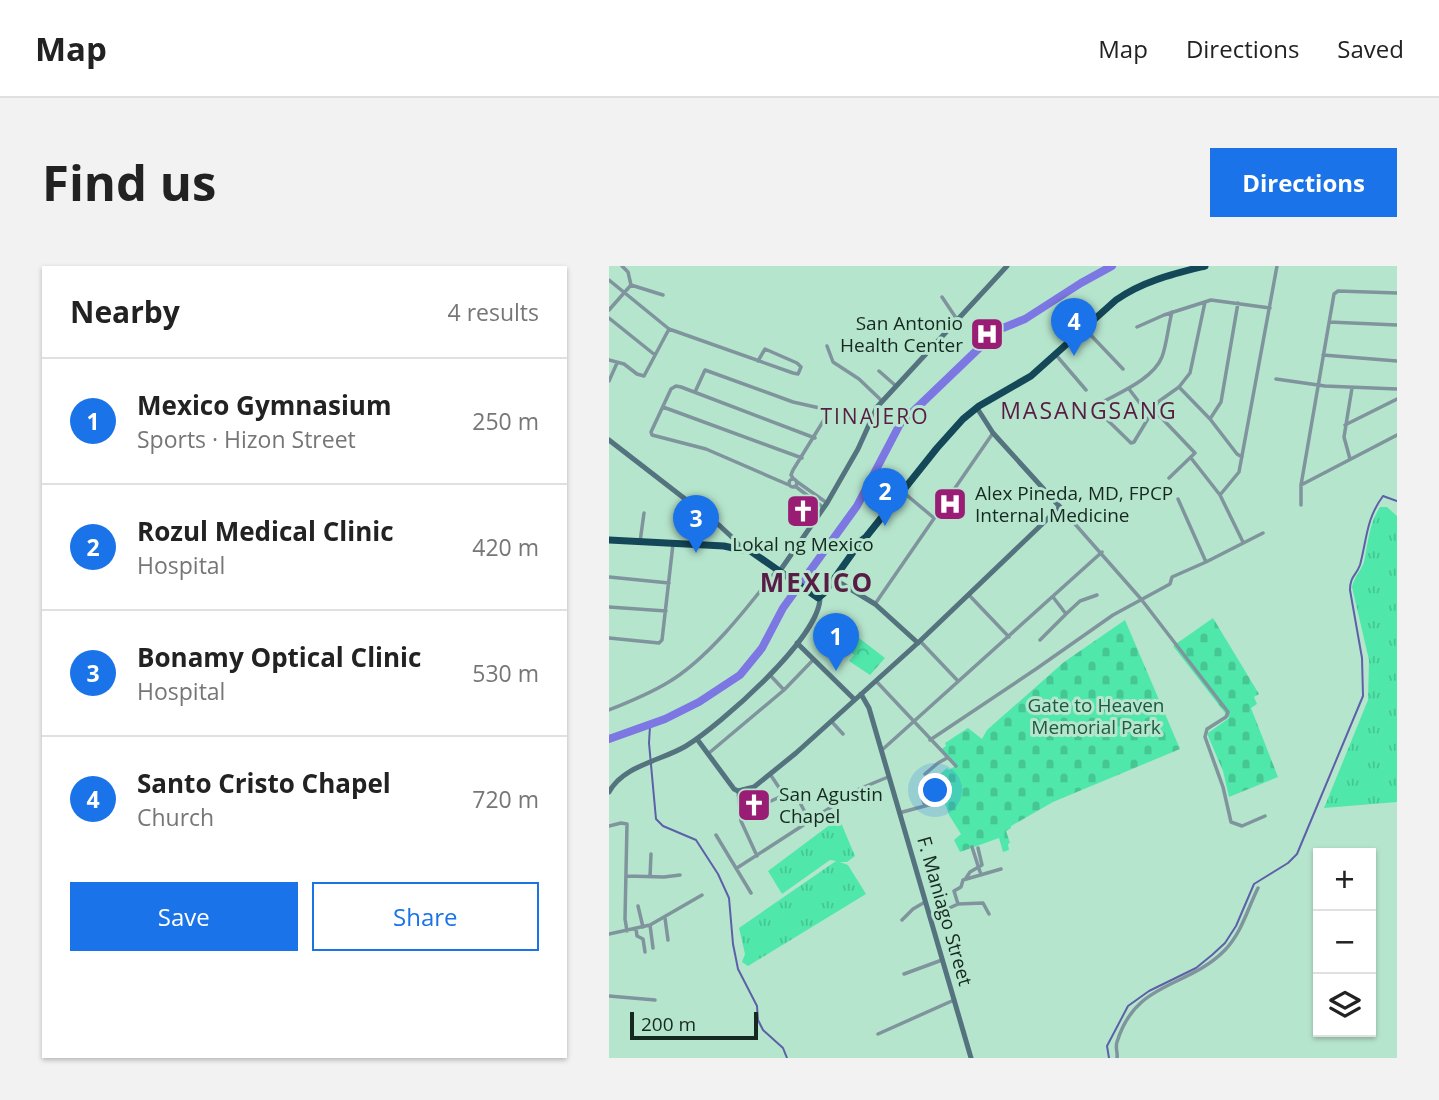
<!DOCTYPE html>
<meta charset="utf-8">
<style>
:root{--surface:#fff;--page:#f2f2f2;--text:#222;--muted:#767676;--line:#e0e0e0;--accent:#1a73e8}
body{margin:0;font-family:"Open Sans",sans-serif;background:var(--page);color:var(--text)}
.controls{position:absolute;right:21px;bottom:21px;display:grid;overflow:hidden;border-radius:0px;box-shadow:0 2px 5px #0004}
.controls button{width:63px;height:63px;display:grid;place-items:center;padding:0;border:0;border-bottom:2px solid var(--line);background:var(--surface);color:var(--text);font:35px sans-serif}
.scale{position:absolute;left:21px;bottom:18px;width:128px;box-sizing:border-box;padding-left:7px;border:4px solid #162920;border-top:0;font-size:19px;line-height:24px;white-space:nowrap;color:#162920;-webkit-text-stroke:5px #b6e5cd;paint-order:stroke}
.you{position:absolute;left:327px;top:525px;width:24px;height:24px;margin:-18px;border:5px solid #fff;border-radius:50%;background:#1a73e8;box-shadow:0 0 0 10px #1a73e833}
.badge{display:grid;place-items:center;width:46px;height:46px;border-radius:50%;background:var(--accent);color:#fff;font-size:23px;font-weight:700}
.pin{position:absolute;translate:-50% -58px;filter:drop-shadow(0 2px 4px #0008)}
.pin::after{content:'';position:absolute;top:37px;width:24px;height:21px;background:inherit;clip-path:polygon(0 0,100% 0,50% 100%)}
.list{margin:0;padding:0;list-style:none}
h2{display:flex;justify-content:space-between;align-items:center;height:91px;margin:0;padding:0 28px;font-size:30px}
h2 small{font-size:23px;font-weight:400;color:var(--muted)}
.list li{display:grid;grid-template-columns:46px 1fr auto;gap:21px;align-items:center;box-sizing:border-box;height:126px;padding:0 28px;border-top:2px solid var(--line)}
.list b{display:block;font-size:26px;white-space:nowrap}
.list p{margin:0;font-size:23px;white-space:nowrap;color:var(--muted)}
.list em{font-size:23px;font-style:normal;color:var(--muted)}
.actions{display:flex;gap:14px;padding:21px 28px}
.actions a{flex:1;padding:16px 0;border:2px solid var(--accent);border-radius:0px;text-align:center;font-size:24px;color:var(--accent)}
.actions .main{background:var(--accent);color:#fff}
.icon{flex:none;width:38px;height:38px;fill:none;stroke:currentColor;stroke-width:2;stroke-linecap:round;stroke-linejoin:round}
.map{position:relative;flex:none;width:788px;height:792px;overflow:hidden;border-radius:0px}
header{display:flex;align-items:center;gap:42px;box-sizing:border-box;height:98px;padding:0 35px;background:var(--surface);border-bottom:2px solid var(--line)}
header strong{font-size:33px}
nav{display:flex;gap:38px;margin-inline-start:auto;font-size:24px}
.intro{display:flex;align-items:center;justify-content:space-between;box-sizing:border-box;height:168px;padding:0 42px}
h1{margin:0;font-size:49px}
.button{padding:18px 32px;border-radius:0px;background:var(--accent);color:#fff;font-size:24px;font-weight:700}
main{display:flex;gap:42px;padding:0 42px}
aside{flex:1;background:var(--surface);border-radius:0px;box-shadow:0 2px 5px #0004}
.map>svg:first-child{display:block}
.grass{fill:url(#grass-tufts)}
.forest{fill:url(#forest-crowns)}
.cemetery{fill:url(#cemetery-stones)}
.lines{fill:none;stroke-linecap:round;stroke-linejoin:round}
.stream{stroke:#5d60a8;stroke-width:2}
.river{stroke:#7c77e3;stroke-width:8}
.street{stroke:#7f949c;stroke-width:3.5}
.secondary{stroke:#54737f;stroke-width:5}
.highway{stroke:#144858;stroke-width:7}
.labels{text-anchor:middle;stroke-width:6;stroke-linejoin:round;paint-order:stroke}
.poi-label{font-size:19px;fill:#162920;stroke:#b6e5cd;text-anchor:start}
.park-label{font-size:19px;fill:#1d5a41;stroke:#b6e5cd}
.street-label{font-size:19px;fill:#162920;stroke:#b6e5cd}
.neighbourhood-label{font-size:21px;letter-spacing:2px;fill:#581d44;stroke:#b6e5cd}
.quarter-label{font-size:23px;letter-spacing:2px;fill:#581d44;stroke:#b6e5cd}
.district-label{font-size:26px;font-weight:bold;letter-spacing:2px;fill:#581d44;stroke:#b6e5cd}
</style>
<header>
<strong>Map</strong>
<nav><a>Map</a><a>Directions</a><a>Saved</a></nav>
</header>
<div class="intro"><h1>Find us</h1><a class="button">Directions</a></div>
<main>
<aside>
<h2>Nearby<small>4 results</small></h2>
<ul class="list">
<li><span class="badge">1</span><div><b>Mexico Gymnasium</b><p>Sports · Hizon Street</p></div><em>250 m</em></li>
<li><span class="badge">2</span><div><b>Rozul Medical Clinic</b><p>Hospital</p></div><em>420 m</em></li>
<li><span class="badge">3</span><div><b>Bonamy Optical Clinic</b><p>Hospital</p></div><em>530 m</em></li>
<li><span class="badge">4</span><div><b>Santo Cristo Chapel</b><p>Church</p></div><em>720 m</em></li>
</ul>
<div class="actions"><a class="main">Save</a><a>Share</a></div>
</aside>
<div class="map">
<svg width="788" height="792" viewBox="0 0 788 792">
<defs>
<pattern id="grass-tufts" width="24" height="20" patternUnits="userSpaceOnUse" patternTransform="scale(1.75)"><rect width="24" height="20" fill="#50e7ab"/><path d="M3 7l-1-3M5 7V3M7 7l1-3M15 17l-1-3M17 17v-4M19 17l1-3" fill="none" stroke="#45c693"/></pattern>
<pattern id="forest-crowns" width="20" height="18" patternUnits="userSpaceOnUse" patternTransform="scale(1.75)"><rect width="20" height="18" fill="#50e7ab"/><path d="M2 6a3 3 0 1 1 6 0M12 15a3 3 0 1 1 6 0" fill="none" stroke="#45c693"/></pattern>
<pattern id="cemetery-stones" width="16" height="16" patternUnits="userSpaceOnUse" patternTransform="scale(1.75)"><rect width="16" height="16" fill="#50e7ab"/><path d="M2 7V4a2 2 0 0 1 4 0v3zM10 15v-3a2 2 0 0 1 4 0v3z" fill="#45c693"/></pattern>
</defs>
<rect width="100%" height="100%" fill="#b6e5cd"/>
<path class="grass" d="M771,241H778L788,250V536L715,542L759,434L760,394L743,321C745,311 752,305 755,296C759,278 760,257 771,241Z
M230,552L246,590L238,596H231L239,599L257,628L139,700L133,696L136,688L130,662L227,595L221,594L173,628L159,605Z"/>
<path class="forest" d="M250,372L276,392L261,409L240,395L245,389L237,382L246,373Z"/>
<path class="cemetery" d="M604,352L650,428L645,431L648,438L642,442L669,511L620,531L614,505L599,470V467L620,452L564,380Z
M516,354L571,483L444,536L402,560V562L397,565L401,577L399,578L400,584L394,586L390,572L351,586L345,574L352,568L340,549L333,529L322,516L338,502L340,504L346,500L331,484L337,480L336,477L359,462L373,473L378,464L455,396Z"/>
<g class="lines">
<path class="stream" d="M41,460L40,477L47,553L54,560L87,574L109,608L120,632L124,678L129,703L148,740L149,754L154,764L174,782L178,792
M500,792L498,780L519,740L540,725L587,702L603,689L616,677L627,660L645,618L679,597L688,588L754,430L753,392L741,324C741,310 747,310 751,299C758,273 757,253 774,230L788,235"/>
<path class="river" d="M0,473L56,453L90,436L131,409L153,382L174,342L248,240L291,158L389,64L416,53L472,17L503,0"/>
<path class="street" d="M0,14L60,63L184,107L189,108L192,101L188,97L156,83L149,95
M22,19L54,29
M333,31L349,55
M0,44L22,19L19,6L13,0
M563,46C559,61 558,77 553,91C543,115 506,128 485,141L522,177L525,176L549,136L570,121L581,107L596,36
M0,52L46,89
M720,56L788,59
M528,61L555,49L602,34L661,42
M475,62L514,103
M218,80L224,96L250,113L273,135
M447,89L477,124
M714,89L788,95
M0,94L15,98L28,108L35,110L60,63
M270,105L287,120
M667,113L716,120L788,123
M0,115L8,97
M570,121L601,153L628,188L633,191
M520,123L540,149
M86,126L96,104L184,136L215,143L218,149L184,204L182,209L184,212
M54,141L193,192
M545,144L586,187L560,212
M601,153L612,136L629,37
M736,159L788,133
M582,192L611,229
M741,193L735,171L743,122
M180 217a4 4 0 1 1 8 0a4 4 0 1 1-8 0Z
M187,215L218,237
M180,219L97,183L43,169L42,166L62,123L67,120L72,121L206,172
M692,219L788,169
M186,220L215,242
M294,226L325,252
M692,239V219L725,28L729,25L788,27
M451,241L532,333L619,446L617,451L598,463L596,471L614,521L622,556L633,560L656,550
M31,276L35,247
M634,276L611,229L630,206L668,0
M597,296L654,267
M0,311L60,317
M360,329L400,371
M266,338L384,167
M0,341L57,345
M457,348L471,335L488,329
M0,372L50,377L53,374L64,278
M431,374L457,348L444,331
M311,375L349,415
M161,409L175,424
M267,415L347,500
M0,444C20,436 40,428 58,417C98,394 139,341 167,305
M222,455L234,468
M321,474L427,403L504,349L561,318L563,311L597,296L569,233
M273,484L493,286
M100,487L175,424L204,394
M161,508L175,529
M316,508L329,497L338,492
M129,525L132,555L148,590
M316,540L312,529L319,525
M138,546L175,529L186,527L200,554
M290,547L323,538
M0,560L12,557L18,558L16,653L18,665
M107,569L142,627
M363,581L372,609
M128,602L250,523L279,511
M18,610L55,611L71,609
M41,611L42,588
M357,612L361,606L373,599L369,582
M349,638L374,637L380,648
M29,640L34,661
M321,651L349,638L345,625L352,621L354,614L392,603
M56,652L59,674
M293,654L304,643L316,636
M41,659L44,682
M27,663L28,670L34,673L36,686
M0,668L41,659L93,629
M295,708L333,694
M0,730L46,734
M269,768L345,734
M508,792C509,787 506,782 508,776C527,714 578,723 616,684C633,666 638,644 649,622"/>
<path class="secondary" d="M0,174L111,260L126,274L133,284
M168,309L218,237L249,183L268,141L398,0
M228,315L266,338L309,377
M188,377L245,433
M252,428L260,442L362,792
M88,473L125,523L129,525L145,521L187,487L311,375L451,241L384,167L368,142
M0,526C15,499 52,495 77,480C111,459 212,371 211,331"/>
<path class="highway" d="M0,274L115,280L133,284L137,282L209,332L215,327L252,275L257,271L328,182L354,153L370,140L422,110L507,34C534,15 564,8 596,0"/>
</g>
<defs>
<g id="hospital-square" transform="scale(1.75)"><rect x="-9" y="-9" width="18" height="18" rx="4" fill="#991d75" stroke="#b6e5cd"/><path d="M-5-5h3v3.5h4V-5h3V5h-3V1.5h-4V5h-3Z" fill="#fff"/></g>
<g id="church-square" transform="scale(1.75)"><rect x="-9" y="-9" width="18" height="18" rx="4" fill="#991d75" stroke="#b6e5cd"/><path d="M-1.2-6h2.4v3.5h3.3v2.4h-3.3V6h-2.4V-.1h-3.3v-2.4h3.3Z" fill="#fff"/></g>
</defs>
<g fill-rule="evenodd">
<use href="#hospital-square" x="378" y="68"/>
<use href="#hospital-square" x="341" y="238"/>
<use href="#church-square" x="194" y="245"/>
<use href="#church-square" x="145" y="539"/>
</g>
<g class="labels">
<g class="poi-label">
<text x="354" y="64" text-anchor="end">San Antonio<tspan x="354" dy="22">Health Center</tspan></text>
<text x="366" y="234">Alex Pineda, MD, FPCP<tspan x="366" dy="22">Internal Medicine</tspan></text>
<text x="194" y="285" text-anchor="middle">Lokal ng Mexico</text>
<text x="170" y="535">San Agustin<tspan x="170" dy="22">Chapel</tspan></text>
</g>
<g class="park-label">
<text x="487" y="446">Gate to Heaven<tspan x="487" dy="22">Memorial Park</tspan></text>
</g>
<g class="street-label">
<text transform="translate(336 645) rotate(74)" y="7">F. Maniago Street</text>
</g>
<g class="neighbourhood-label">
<text x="266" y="158">TINAJERO</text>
</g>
<g class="quarter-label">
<text x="480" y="153">MASANGSANG</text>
</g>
<g class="district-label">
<text x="208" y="326">MEXICO</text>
</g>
</g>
</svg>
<div class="controls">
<button>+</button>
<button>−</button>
<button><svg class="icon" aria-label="layers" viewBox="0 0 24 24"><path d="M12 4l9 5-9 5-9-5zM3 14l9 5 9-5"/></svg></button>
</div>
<div class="scale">200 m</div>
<div class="you"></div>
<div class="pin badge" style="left:227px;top:405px">1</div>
<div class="pin badge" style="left:276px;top:260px">2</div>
<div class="pin badge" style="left:87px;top:287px">3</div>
<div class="pin badge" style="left:465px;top:90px">4</div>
</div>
</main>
